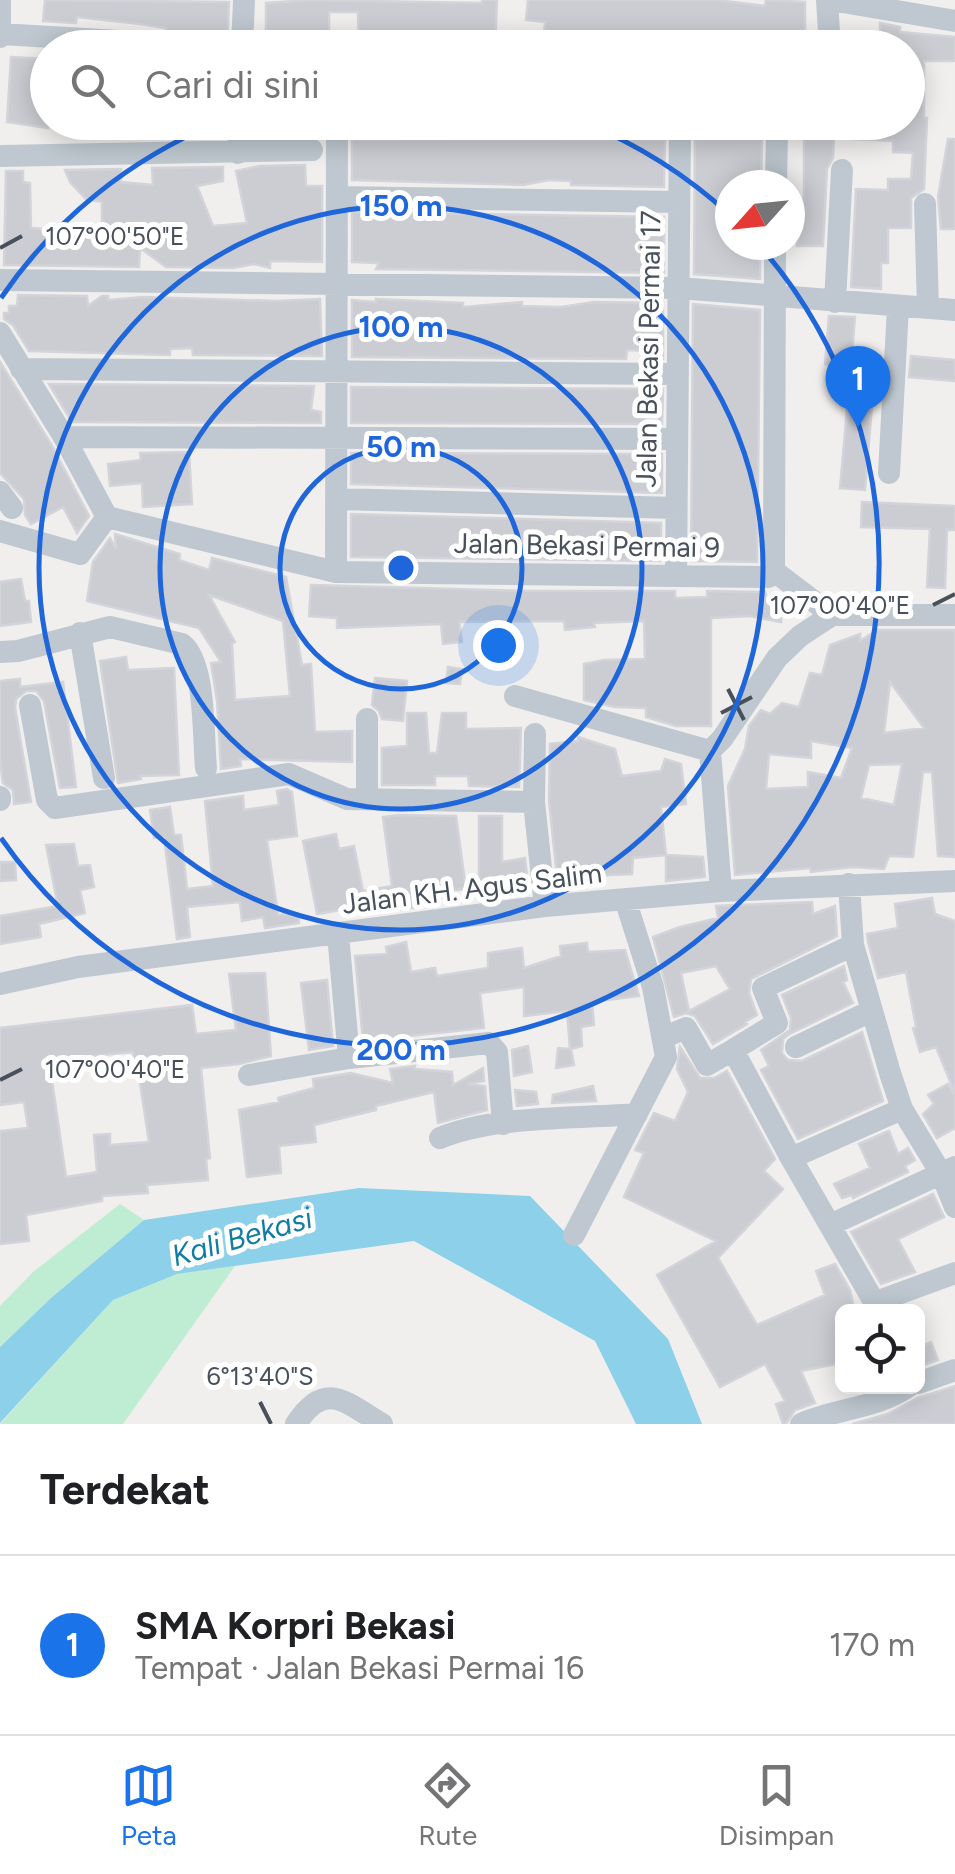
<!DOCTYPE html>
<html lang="id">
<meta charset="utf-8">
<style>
:root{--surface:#fff;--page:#f6f6f6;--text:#202124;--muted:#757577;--line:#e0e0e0;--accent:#1a73e8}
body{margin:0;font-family:Figtree,sans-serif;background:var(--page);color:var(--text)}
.controls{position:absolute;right:30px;bottom:30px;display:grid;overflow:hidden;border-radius:15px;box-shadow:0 5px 25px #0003}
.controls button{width:90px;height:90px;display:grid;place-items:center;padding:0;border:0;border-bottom:2px solid var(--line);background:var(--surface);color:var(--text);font:50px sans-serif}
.compass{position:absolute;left:715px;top:170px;width:90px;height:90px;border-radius:50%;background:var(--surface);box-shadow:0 5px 25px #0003;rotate:243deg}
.you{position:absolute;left:498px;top:645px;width:35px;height:35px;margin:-25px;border:8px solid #fff;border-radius:50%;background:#1a73e8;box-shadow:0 0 0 15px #1a73e833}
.badge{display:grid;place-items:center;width:65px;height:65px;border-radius:50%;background:var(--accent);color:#fff;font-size:32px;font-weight:700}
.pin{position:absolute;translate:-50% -82px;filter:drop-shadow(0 2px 5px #0008)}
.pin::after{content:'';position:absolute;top:52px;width:35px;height:30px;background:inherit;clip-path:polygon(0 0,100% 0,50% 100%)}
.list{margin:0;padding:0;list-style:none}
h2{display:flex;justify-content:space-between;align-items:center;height:130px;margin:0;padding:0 40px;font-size:42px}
h2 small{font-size:32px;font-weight:400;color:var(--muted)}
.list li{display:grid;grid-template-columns:65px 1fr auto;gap:30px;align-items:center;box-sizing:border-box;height:180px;padding:0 40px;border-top:2px solid var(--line)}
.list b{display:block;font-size:38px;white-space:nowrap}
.list p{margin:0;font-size:32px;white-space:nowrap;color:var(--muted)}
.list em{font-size:32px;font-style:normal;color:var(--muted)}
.icon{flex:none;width:55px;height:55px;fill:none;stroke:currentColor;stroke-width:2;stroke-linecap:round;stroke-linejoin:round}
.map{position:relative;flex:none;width:955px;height:1424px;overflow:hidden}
.search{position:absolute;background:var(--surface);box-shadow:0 5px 25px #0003;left:30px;right:30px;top:30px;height:110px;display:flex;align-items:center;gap:25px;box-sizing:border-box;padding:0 35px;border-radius:55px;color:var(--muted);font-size:38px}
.sheet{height:310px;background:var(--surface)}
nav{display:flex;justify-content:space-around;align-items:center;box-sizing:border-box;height:140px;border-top:2px solid var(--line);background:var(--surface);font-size:28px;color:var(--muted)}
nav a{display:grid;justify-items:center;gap:5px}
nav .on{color:var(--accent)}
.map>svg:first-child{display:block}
.green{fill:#beedd3}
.water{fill:#8cd0e9}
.building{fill:#cbcdd3;stroke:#d3d4da;stroke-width:2.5;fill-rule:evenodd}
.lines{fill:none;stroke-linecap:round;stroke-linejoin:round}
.minor{stroke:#bfc8d0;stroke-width:22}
.ticks{fill:none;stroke:#47505b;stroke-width:4}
.ring{fill:none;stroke:#1f66da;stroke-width:5}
.labels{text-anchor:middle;stroke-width:10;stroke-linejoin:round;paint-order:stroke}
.street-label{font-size:28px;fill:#47505b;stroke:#fff}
.water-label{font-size:30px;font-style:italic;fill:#117da4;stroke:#fff}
.ticks-label{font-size:25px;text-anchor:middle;fill:#47505b;stroke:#fff;stroke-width:10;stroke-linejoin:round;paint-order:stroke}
.centre{fill:#1f66da;stroke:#fff;stroke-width:5}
.ring-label{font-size:30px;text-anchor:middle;font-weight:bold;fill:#1f66da;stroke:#fff;stroke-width:10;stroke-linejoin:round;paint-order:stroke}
</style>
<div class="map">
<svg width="955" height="1424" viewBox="0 0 955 1424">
<rect width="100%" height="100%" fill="#f1efee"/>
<path class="green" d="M120,1204L144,1220L51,1298L0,1347V1306L33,1272Z
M235,1266L123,1424H0L113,1300L177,1274Z"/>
<path class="water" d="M359,1188L530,1196L668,1339L702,1424H636L595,1341L414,1241L177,1274L113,1300L0,1423V1347L51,1298L144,1220Z"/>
<path class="building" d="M45,0L229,2L227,48L167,47L166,28L140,24L77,17L76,23L43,21Z
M310,0L482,3V0H497L495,48H359L358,12H329V48H266V3Z
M528,0H717L765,6L766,0L805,2V33H814L815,48H543L545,22L526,20Z
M880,23L900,27V32L955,37V61H924V118H927L924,189L911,198V228H888V263H881V289L851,287L856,189L888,190V179H911L913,153L893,152V141L834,138L833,158L827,169L823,246H797L798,216H802L804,195V126L908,122V48H880Z
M11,57L48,59V75L34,74L33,99L48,100V128L7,122Z
M140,122H179V138H140Z
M303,122V135L254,136V123Z
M665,139L664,187L571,185V181L549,180L523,185L352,180V140Z
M695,139H762L761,185H730V245H760V279L694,274Z
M948,139H955V229H941L938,197Z
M305,165L306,186H322V262L270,261V268L254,264L233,268L166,267L140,248L139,267L4,265L6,171H23V182L30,183L31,228L74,231L102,230V202L86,199L70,182L65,170L121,169V182L153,185L152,168L223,167V181L197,186L213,226L247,223L236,171L260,166Z
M352,212L664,217V273L376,269L379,263L352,262Z
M18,295L87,296L88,306L102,296H108V300L144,297L276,301L320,299L322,356L193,355L192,348L170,349V355L29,351L13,325L4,319V313H9V306H17Z
M376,299L463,303V307L522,302V306L561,307L594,302L663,303V359H652L651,351L627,350L626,359L352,357V300L376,302Z
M693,304L760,310L757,562L691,561Z
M829,316L855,317L851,366L825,364Z
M911,356L955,360V381L909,377Z
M0,362L51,444L89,516L77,533L63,507L31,524L25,515L24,499L0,473Z
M851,366L875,369L865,490L840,488Z
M49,384L314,386L311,410L321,412V423L72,422Z
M351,387L663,389L662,424L351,423Z
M189,452L192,504L143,507L142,483L110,486L108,464L141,460L140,453Z
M351,453L662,454V493L351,484Z
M862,502L955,506V530H947L945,588L927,587L930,529L861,527Z
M351,514L661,523V561L351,557Z
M115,534L180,554L179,560L209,570L212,558L286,577L302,665L311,664L315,732L352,731V762L240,759L241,766L221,769L217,700L211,663L221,662L199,628L87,601L93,562L110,538L116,549ZM209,595L283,621L290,696L235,700L232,643L235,642Z
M21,579L25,601H29L31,622L0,626V582Z
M311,585L524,591H675V598L707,597V591L765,592L766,596L782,597L781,622L749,616L711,618V726H676L646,717V708L615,707L584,700V664L604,660L645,659L644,621L594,623L595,627L565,630L564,621L459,622L462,642L443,644L441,624L337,628V618L309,616Z
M877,630H955V857L938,856L932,772H923L913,857L889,856L884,869L852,867L811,872L810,868L735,875L728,786L745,749L749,726L761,710L770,714L782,703L799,707L810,673L822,675L830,645L860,634V641ZM890,682L924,728L884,733ZM811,741L852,748L841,778L808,772V787L766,789L769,754L811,758ZM902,764L894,805L861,798L869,765Z
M126,657L128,670L174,668L179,775L140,776L141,779L118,783L100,661Z
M448,667L462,669L460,684L446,683Z
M375,678L407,681L403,721L382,719L379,711L372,705Z
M20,679V687L63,682L76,787L60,788L44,701L36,691H26L16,699L15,708L31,802L14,804L13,790L3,783L0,762V681Z
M407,713H426L429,753H437L442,713H466V729L521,728L519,787L469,786L468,776H435V785H382V748L407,746Z
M578,737L615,749L622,776L661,771L665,759L681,764L686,804L661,807L666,855L633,858L632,874L590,876L591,882L558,886L549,801L550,744L578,741Z
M287,789L292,792L297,836L267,840L278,915L298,913L299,923L265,928L263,917L242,921L240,902L187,907L190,937L177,939L164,837L154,838L150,810L170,807L174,835H181L187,889L213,886L205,801L243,796L244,810L279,805L277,791Z
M398,815L456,816L466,889L444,891L445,898L420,902V907L395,910L394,901L317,914L303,841L336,834L339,849L354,846L363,891L392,886L383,817Z
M479,816H502V862L525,858L528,884H522L523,894L489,898L487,887L479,888Z
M74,844L78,866L90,865L94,887L80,890L85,913L39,924L41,937L0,944V916L58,906L46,845Z
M666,855L703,857L705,877L666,881Z
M0,862H15L16,880L0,881Z
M932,898L935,914L955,921V1093L936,1047L920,1052L913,1028L916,1027L906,972L878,978L868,942L867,934L898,928L895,904Z
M812,902L813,914L835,906L837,936L751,979L749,993L757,1015L745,1022L747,1024L713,1044L695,1016L686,1013L674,1017L653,937L680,927L718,918L716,906ZM716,966L730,989L689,1011L681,973Z
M406,942L411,972L435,968L437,976L488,968V953L522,948L524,968L561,956L560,946L587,943L588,952L625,950L639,996L592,1002L594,1025L581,1027L582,1046L571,1049L574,1065L556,1068L558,1048L570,1049L567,1011L524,1016V987L480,993L484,1028L363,1041L355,956L387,954L386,947Z
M844,966L847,980L843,982L853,1003L789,1034L783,1039L782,1053L788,1060L802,1061L862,1032L883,1101L798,1139L761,1070L769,1066L761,1050L790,1030L791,1018L782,995Z
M265,973L271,1056L239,1064L201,1068L210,1158L206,1159L208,1180L147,1185L148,1193L102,1196V1201L26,1215L29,1241L0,1244V1131L28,1128L24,1102L0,1105V1028L192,1005L196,1034L236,1030L229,974ZM133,1052L134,1076H139L149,1142L110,1145V1134L94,1135L97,1172L66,1177L49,1060Z
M327,980L333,1046L309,1050L301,983Z
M528,1046L532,1072L514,1076L512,1050Z
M680,1047L700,1078H714L727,1071L775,1159L764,1171L783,1189L718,1258L757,1325L825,1295L816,1271L835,1264L850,1290L855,1312H842V1363L801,1371L815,1403L795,1410L786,1424H783L776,1404L785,1401L765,1364L720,1387L657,1275L716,1241L624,1197L644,1153L635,1150L654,1113L675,1121L688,1092L677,1069Z
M415,1066V1069L452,1072L453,1085L483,1068L484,1081L468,1084L485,1086L487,1110L438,1123L434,1092L376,1106V1110L314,1125L316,1142L279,1146L281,1173L247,1177L239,1110L279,1102L278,1098L314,1088L313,1079L351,1073L393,1083L390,1069Z
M948,1084L955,1096V1128L937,1138L923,1114L934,1104L928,1095Z
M593,1086L596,1101L552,1103L553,1095Z
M515,1090L536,1092L538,1104L517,1106Z
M889,1131L898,1154L908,1148L915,1160L905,1166L908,1172L853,1198L852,1195L842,1198L834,1184L870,1168L859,1144Z
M933,1194L944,1217L898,1239L915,1272L881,1284L851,1232Z
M931,1342L938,1360L918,1367V1347Z
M955,1386V1424H852L888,1414L918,1398Z"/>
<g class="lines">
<path class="minor" d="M827,0L830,48
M831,0L955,21
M0,34L153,43
M0,37V0
M242,48L244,0
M238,153L239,122
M0,156L312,150
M337,197L679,202
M925,204L928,308
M0,280L679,288L955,310
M835,302L842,170
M0,333L64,437L677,439
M21,369L678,374
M889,473L898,307
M0,492L12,508
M337,499L676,508
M107,517L336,572L768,577L774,571
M0,531L80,554L107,517L64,437
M774,571L775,245
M774,571L832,615
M336,572L337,131L342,125L772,124L777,130L776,185
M676,576L680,123
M80,633L104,778
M0,652L18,651L110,627L182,644C206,662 203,738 206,768
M515,696L710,751L722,739L777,658L800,636L832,615H955
M30,705L47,800L55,808L289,774L347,799L534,802
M367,719V799
M535,734L534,802L545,906
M710,751L721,891
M0,797V800
M849,884L853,945L890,1073L902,1109L942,1175L955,1207
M338,934L349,1058
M853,945L763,988L777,1023L733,1050L791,1158L880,1312
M0,984L78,967L545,906L721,891L955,881
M665,1037L686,1028L707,1065L733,1050
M796,1047L871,1011
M249,1075L349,1058L489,1043L497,1052L503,1124
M440,1138C496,1115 576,1119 637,1114
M791,1158L902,1109
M830,1225L955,1167
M574,1235L666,1057L653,987L625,899
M876,1302L955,1273
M918,1383L955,1370
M296,1424C325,1379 345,1402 382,1424
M801,1424C837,1408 876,1409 909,1386"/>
</g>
<path class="ticks" d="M0,248L22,236M933,605L955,594M728,689L744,720M721,713L752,697M0,1080L22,1069M260,1402L271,1424"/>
<g class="ring">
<circle cx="401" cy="568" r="121"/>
<circle cx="401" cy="568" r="241"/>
<circle cx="401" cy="568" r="362"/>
<path d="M1 298A482 482 0 0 1 217 123M585 123A482 482 0 0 1 730 215M759 245A482 482 0 1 1 1 838"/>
</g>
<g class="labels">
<g class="street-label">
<text transform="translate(648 349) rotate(-89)" y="10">Jalan Bekasi Permai 17</text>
<text transform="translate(587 545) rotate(1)" y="10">Jalan Bekasi Permai 9</text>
<text transform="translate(472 888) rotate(-7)" y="10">Jalan KH. Agus Salim</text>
</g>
<g class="water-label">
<text transform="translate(242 1237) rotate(-16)" y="10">Kali Bekasi</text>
</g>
</g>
<g class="ticks-label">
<text x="115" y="245">107°00'50"E</text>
<text x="840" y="614">107°00'40"E</text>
<text x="115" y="1078">107°00'40"E</text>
<text x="260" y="1385">6°13'40"S</text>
</g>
<circle cx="401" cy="568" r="15" class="centre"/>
<g class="ring-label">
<text x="401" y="216">150 m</text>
<text x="401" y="337">100 m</text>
<text x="401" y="457">50 m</text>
<text x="401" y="1060">200 m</text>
</g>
</svg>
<div class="controls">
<button><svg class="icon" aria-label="locate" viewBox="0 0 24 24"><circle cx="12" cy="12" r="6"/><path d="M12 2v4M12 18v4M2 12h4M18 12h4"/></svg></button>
</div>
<svg class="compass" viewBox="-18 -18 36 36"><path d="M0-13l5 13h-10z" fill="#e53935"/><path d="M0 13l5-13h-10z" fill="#757577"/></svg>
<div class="you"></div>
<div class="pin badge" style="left:858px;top:428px">1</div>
<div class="search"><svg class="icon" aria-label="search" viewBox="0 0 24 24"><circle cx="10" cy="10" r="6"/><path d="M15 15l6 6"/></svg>Cari di sini</div>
</div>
<section class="sheet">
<h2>Terdekat<small></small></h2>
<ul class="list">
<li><span class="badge">1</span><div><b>SMA Korpri Bekasi</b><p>Tempat · Jalan Bekasi Permai 16</p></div><em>170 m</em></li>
</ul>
</section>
<nav>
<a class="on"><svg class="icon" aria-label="map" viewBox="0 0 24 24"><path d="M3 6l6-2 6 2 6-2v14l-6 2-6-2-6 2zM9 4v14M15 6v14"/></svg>Peta</a>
<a><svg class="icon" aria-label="directions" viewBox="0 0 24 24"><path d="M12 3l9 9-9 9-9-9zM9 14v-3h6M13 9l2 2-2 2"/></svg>Rute</a>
<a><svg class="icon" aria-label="saved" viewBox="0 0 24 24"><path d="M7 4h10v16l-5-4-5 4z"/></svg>Disimpan</a>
</nav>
